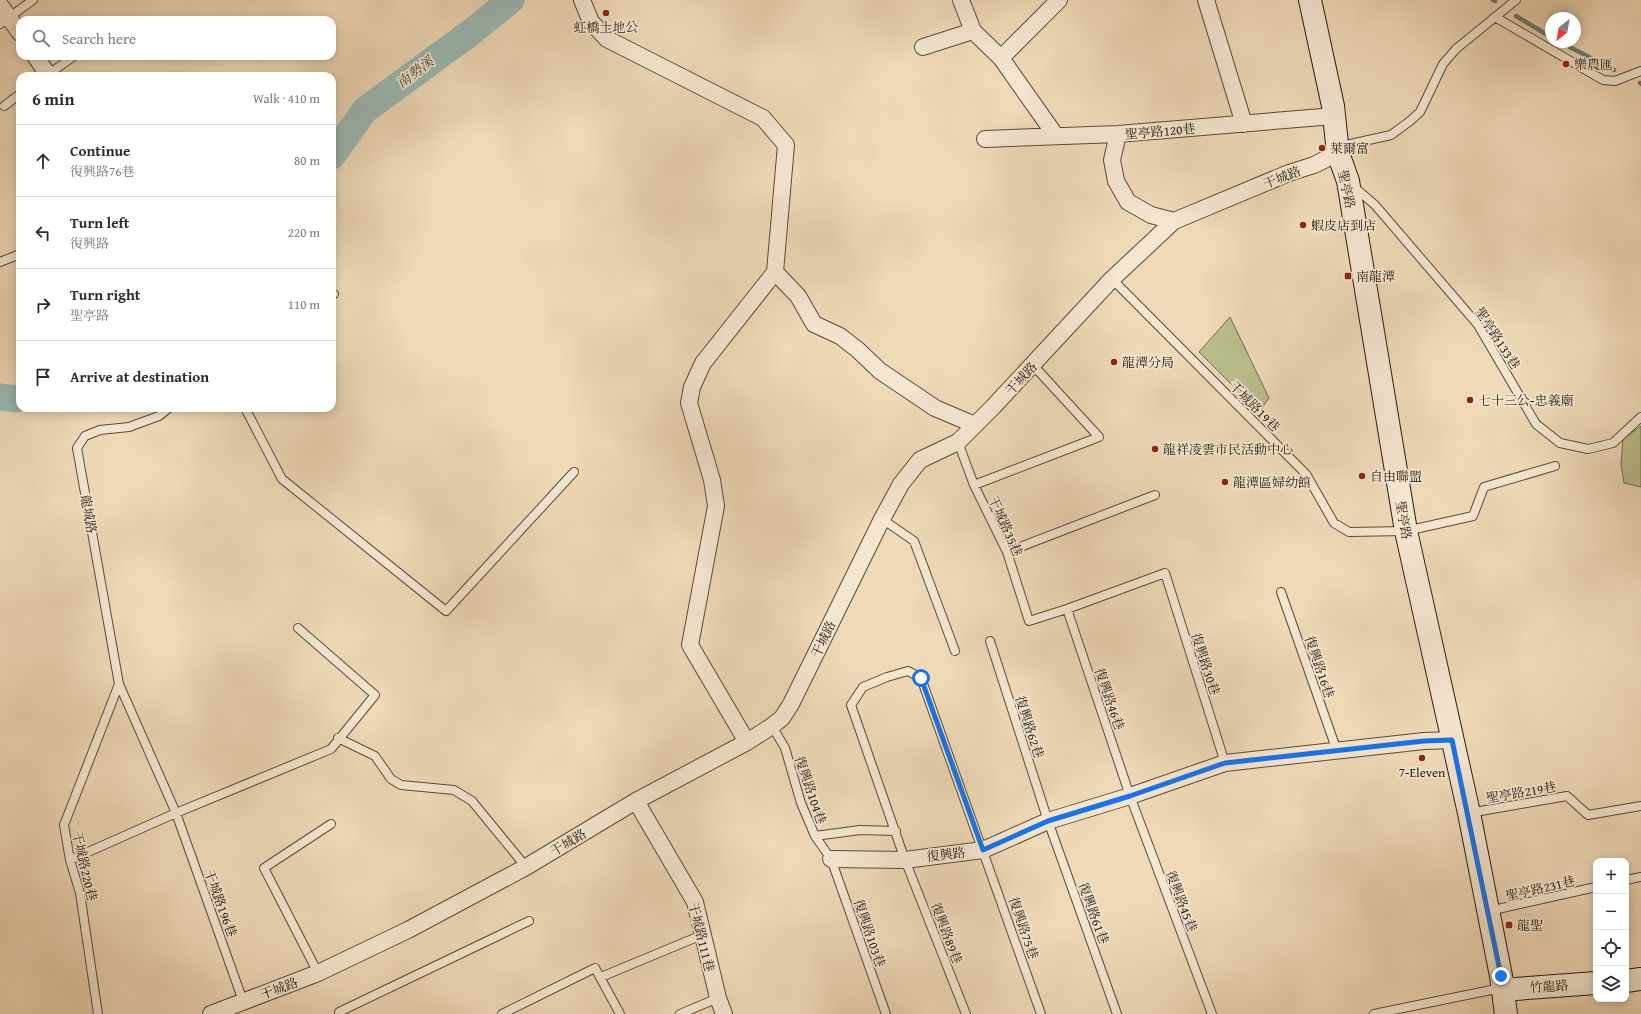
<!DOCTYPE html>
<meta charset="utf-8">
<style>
:root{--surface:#fff;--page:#f7f7f7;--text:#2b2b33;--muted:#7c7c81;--line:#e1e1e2}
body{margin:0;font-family:"Gentium Book Plus","Noto Serif TC",serif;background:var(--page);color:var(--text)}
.controls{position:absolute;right:12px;bottom:12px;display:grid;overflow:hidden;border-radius:8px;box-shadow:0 2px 10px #0003}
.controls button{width:36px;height:36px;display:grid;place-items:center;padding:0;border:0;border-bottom:1px solid var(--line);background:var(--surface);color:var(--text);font:20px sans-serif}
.compass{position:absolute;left:1545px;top:12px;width:36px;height:36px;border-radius:50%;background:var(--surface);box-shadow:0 2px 10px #0003;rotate:211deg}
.stop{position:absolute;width:12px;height:12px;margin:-9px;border:3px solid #1a73e8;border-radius:50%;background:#fff}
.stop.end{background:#1a73e8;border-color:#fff;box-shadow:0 1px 4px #0008}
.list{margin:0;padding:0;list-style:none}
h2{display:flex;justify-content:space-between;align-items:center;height:52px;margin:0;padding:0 16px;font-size:17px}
h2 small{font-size:13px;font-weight:400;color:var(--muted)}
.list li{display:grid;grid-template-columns:26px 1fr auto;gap:12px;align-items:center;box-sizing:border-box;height:72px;padding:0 16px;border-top:1px solid var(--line)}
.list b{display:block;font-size:15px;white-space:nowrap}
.list p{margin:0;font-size:13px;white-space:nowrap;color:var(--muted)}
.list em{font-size:13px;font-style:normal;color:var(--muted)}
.icon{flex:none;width:22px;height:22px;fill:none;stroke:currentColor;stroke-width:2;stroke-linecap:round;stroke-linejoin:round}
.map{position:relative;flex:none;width:1641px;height:1014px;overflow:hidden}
.search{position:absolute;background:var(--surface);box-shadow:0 2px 10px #0003;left:16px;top:16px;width:320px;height:44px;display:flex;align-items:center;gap:10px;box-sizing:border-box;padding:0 14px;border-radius:12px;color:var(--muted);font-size:15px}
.panel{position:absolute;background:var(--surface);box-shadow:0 2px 10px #0003;left:16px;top:72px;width:320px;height:340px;border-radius:12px}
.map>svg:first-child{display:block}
.green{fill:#bbbf8d;stroke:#706e4e}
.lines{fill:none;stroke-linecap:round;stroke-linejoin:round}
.stream{stroke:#6c7a73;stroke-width:4.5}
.river{stroke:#9bb9b5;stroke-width:27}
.lane-casing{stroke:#584b3a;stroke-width:10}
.street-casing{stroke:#584b3a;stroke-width:18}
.secondary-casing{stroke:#261c10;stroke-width:24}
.lane{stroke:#f5e6d0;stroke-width:8}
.street{stroke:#f5e6d0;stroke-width:16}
.secondary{stroke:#f5e6d0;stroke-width:22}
.route{stroke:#1a73e8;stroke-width:5}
.poi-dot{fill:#8f2418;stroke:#f5e6d0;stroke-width:1.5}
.labels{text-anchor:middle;stroke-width:3.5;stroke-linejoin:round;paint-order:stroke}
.poi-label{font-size:13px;fill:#261c10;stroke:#f5e6d0;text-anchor:start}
.street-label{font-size:13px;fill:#261c10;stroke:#f5e6d0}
.water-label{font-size:14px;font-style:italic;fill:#494b42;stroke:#f5e6d0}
</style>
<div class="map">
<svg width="1641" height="1014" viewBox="0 0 1641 1014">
<rect width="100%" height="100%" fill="#efd9b7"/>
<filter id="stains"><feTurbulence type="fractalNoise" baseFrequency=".005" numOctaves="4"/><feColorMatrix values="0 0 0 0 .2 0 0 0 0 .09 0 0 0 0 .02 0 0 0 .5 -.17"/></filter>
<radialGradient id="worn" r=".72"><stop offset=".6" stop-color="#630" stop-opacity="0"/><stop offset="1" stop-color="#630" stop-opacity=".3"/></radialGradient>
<path class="green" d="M1230,317L1269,398L1259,412L1199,352Z
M1641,426V487L1624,483L1621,464L1623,439Z"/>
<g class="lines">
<path class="stream" d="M1493,0L1495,1
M1516,16L1551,37
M1560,42L1614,70
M1640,83L1641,84"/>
<path class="river" d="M332,156L365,110L470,33L511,0
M0,397L16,399L20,398"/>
<g class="lane-casing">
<path id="lane" d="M1495,17L1603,80L1615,81L1641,71
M0,24L33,0
M46,76L74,56
M4,106L20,94
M1341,150L1346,145L1391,135L1410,121L1420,112L1443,64L1456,49L1516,0
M1353,186L1375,205L1478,325L1536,424L1560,443L1588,449L1613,443L1641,417
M0,262L20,254
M1112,279L1306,474L1334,523L1349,532L1406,531L1473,516L1484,487L1555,466
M332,295L334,294
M169,408L159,416L129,427L100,430L85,436L77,448L119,684L176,813L243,1001
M245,408L282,479L446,611L574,472
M958,442L974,485L1007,552L1029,621L1067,609L1165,573L1225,763
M974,485L1099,437L1033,365
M882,519L914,541L955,651
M1007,552L1155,495
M1281,592L1337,751
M1067,609L1130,796L1212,1014
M990,641L1048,821L1117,1014
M772,726L785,748L801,803L815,836L831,859L886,1014
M338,738L375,756L391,779L401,785L454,790L472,801L526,867
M1469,813L1567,796L1588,815L1641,806
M815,836L860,830L896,831
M70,860L176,813L331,749L375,695L298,628
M1626,880L1641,877
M1489,911L1596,887
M318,973L264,868L331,824
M601,977L702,935
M98,1014L80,893L70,860L64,825L119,684
M339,1014V1012L529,921
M502,1014L595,968L620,1014
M680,1014L718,998
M966,1014L905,860L851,705L863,687L887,677L908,671L921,678L1041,1014
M1374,1014L1501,988"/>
</g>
<g class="street-casing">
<path id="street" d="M582,0L591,22L607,39L763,118L786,145L775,272L798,296L814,324L840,336L858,350L880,371L935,408L975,425
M961,0L973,31L1001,58L1056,136
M1206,0L1244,124
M0,5L20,33
M923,47L973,31
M35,56L49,76
M1001,58L1059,0
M1118,134L1112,160L1116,181L1128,202L1151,215L1174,221
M985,139L1118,134L1334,116
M747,742L690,645L716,506L712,480L689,403L692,387L703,363L775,272
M636,801L695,902L718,998L724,1014
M831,859L905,860L983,850L1048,821L1130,796L1225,763L1424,741L1453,740
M211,1014L318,973L408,930L526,867L636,801L747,742L772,726L782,718L791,704L882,519L901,484L920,460L958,442L993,407L1112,279L1174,221L1289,173L1314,165L1338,153"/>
</g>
<g class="secondary-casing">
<path id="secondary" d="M1310,0L1333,106L1338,153L1348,181L1406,531L1469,813L1501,976L1506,1014
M1626,981L1641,979
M1502,988L1515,989L1596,983"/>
</g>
<use href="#lane" class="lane"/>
<use href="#street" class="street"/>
<use href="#secondary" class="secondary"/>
</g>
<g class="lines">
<path class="route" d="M921,678L983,850L1048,821L1130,796L1225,763L1424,741L1452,740L1501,976"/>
</g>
<g class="poi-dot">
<circle cx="606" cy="13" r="4"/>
<circle cx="1566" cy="64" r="4"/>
<circle cx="1322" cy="148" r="4"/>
<circle cx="1303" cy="225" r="4"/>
<rect x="1344" y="272" width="8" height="8" rx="2"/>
<circle cx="1114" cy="362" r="4"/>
<circle cx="1470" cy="400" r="4"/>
<circle cx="1155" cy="449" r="4"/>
<circle cx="1362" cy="476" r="4"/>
<circle cx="1225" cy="482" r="4"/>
<circle cx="1422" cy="758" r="4"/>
<rect x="1505" y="921" width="8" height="8" rx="2"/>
</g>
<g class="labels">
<g class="poi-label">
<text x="606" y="32" text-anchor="middle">虹橋土地公</text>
<text x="1574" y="69">樂農匯</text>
<text x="1330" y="153">萊爾富</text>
<text x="1311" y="230">蝦皮店到店</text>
<text x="1356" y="281">南龍潭</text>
<text x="1122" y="367">龍潭分局</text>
<text x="1478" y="405">七十三公-忠義廟</text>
<text x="1163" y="454">龍祥凌雲市民活動中心</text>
<text x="1370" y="481">自由聯盟</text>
<text x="1233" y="487">龍潭區婦幼館</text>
<text x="1422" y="777" text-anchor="middle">7-Eleven</text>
<text x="1517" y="930">龍聖</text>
</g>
<g class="street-label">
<text transform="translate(1160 131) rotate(-5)" y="5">聖亭路120巷</text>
<text transform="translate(1282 177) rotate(-21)" y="5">干城路</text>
<text transform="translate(1347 189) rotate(78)" y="5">聖亭路</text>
<text transform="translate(1498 338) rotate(57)" y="5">聖亭路133巷</text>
<text transform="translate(1021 378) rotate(-47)" y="5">干城路</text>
<text transform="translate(1255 406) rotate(45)" y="5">干城路19巷</text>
<text transform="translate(89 514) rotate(80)" y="5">龍城路</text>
<text transform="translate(1404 520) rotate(80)" y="5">聖亭路</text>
<text transform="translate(1006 526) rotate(66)" y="5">干城路35巷</text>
<text transform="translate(823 639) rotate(-64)" y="5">干城路</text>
<text transform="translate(1206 664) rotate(72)" y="5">復興路30巷</text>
<text transform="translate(1320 667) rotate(71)" y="5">復興路16巷</text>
<text transform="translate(1110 699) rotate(71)" y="5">復興路46巷</text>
<text transform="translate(1030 727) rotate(72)" y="5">復興路62巷</text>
<text transform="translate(811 790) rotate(71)" y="5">復興路104巷</text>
<text transform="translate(1521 792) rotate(-10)" y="5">聖亭路219巷</text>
<text transform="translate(568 842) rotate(-31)" y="5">干城路</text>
<text transform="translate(946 854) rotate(-7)" y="5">復興路</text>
<text transform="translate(85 866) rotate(77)" y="5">干城路220巷</text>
<text transform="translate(1540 888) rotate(-13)" y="5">聖亭路231巷</text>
<text transform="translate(1182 901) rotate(69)" y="5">復興路45巷</text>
<text transform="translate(221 903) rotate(70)" y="5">干城路196巷</text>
<text transform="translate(1094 913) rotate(70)" y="5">復興路61巷</text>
<text transform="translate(1024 928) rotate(71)" y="5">復興路75巷</text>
<text transform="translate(870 933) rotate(71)" y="5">復興路103巷</text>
<text transform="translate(947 933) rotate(69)" y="5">復興路89巷</text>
<text transform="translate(702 937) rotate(76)" y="5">干城路111巷</text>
<text transform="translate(1549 986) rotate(-4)" y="5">竹龍路</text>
<text transform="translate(279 988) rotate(-20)" y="5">干城路</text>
</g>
<g class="water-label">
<text transform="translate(415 72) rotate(-37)" y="5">南勢溪</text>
</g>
</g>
<rect width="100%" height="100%" filter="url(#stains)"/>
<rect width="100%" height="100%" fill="url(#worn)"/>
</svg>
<div class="controls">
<button>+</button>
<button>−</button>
<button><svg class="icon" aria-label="locate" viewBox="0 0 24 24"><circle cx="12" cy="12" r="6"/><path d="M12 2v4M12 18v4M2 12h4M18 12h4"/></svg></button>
<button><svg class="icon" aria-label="layers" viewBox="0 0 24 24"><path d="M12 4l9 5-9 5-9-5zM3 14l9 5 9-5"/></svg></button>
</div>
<svg class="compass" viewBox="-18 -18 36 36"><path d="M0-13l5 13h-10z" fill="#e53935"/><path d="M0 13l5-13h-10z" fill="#7c7c81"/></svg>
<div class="stop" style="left:921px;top:678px"></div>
<div class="stop end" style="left:1501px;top:976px"></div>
<div class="search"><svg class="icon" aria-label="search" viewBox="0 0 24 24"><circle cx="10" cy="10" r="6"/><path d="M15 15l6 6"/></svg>Search here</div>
<section class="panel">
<h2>6 min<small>Walk · 410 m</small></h2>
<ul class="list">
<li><svg class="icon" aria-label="ahead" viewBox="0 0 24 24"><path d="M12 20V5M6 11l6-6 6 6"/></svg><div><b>Continue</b><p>復興路76巷</p></div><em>80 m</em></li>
<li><svg class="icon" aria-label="left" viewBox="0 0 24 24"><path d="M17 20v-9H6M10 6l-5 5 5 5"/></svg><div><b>Turn left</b><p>復興路</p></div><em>220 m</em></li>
<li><svg class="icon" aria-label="right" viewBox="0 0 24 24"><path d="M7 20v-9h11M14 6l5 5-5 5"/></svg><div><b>Turn right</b><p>聖亭路</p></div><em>110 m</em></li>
<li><svg class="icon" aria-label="arrive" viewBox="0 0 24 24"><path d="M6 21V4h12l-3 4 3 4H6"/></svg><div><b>Arrive at destination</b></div></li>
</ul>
</section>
</div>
